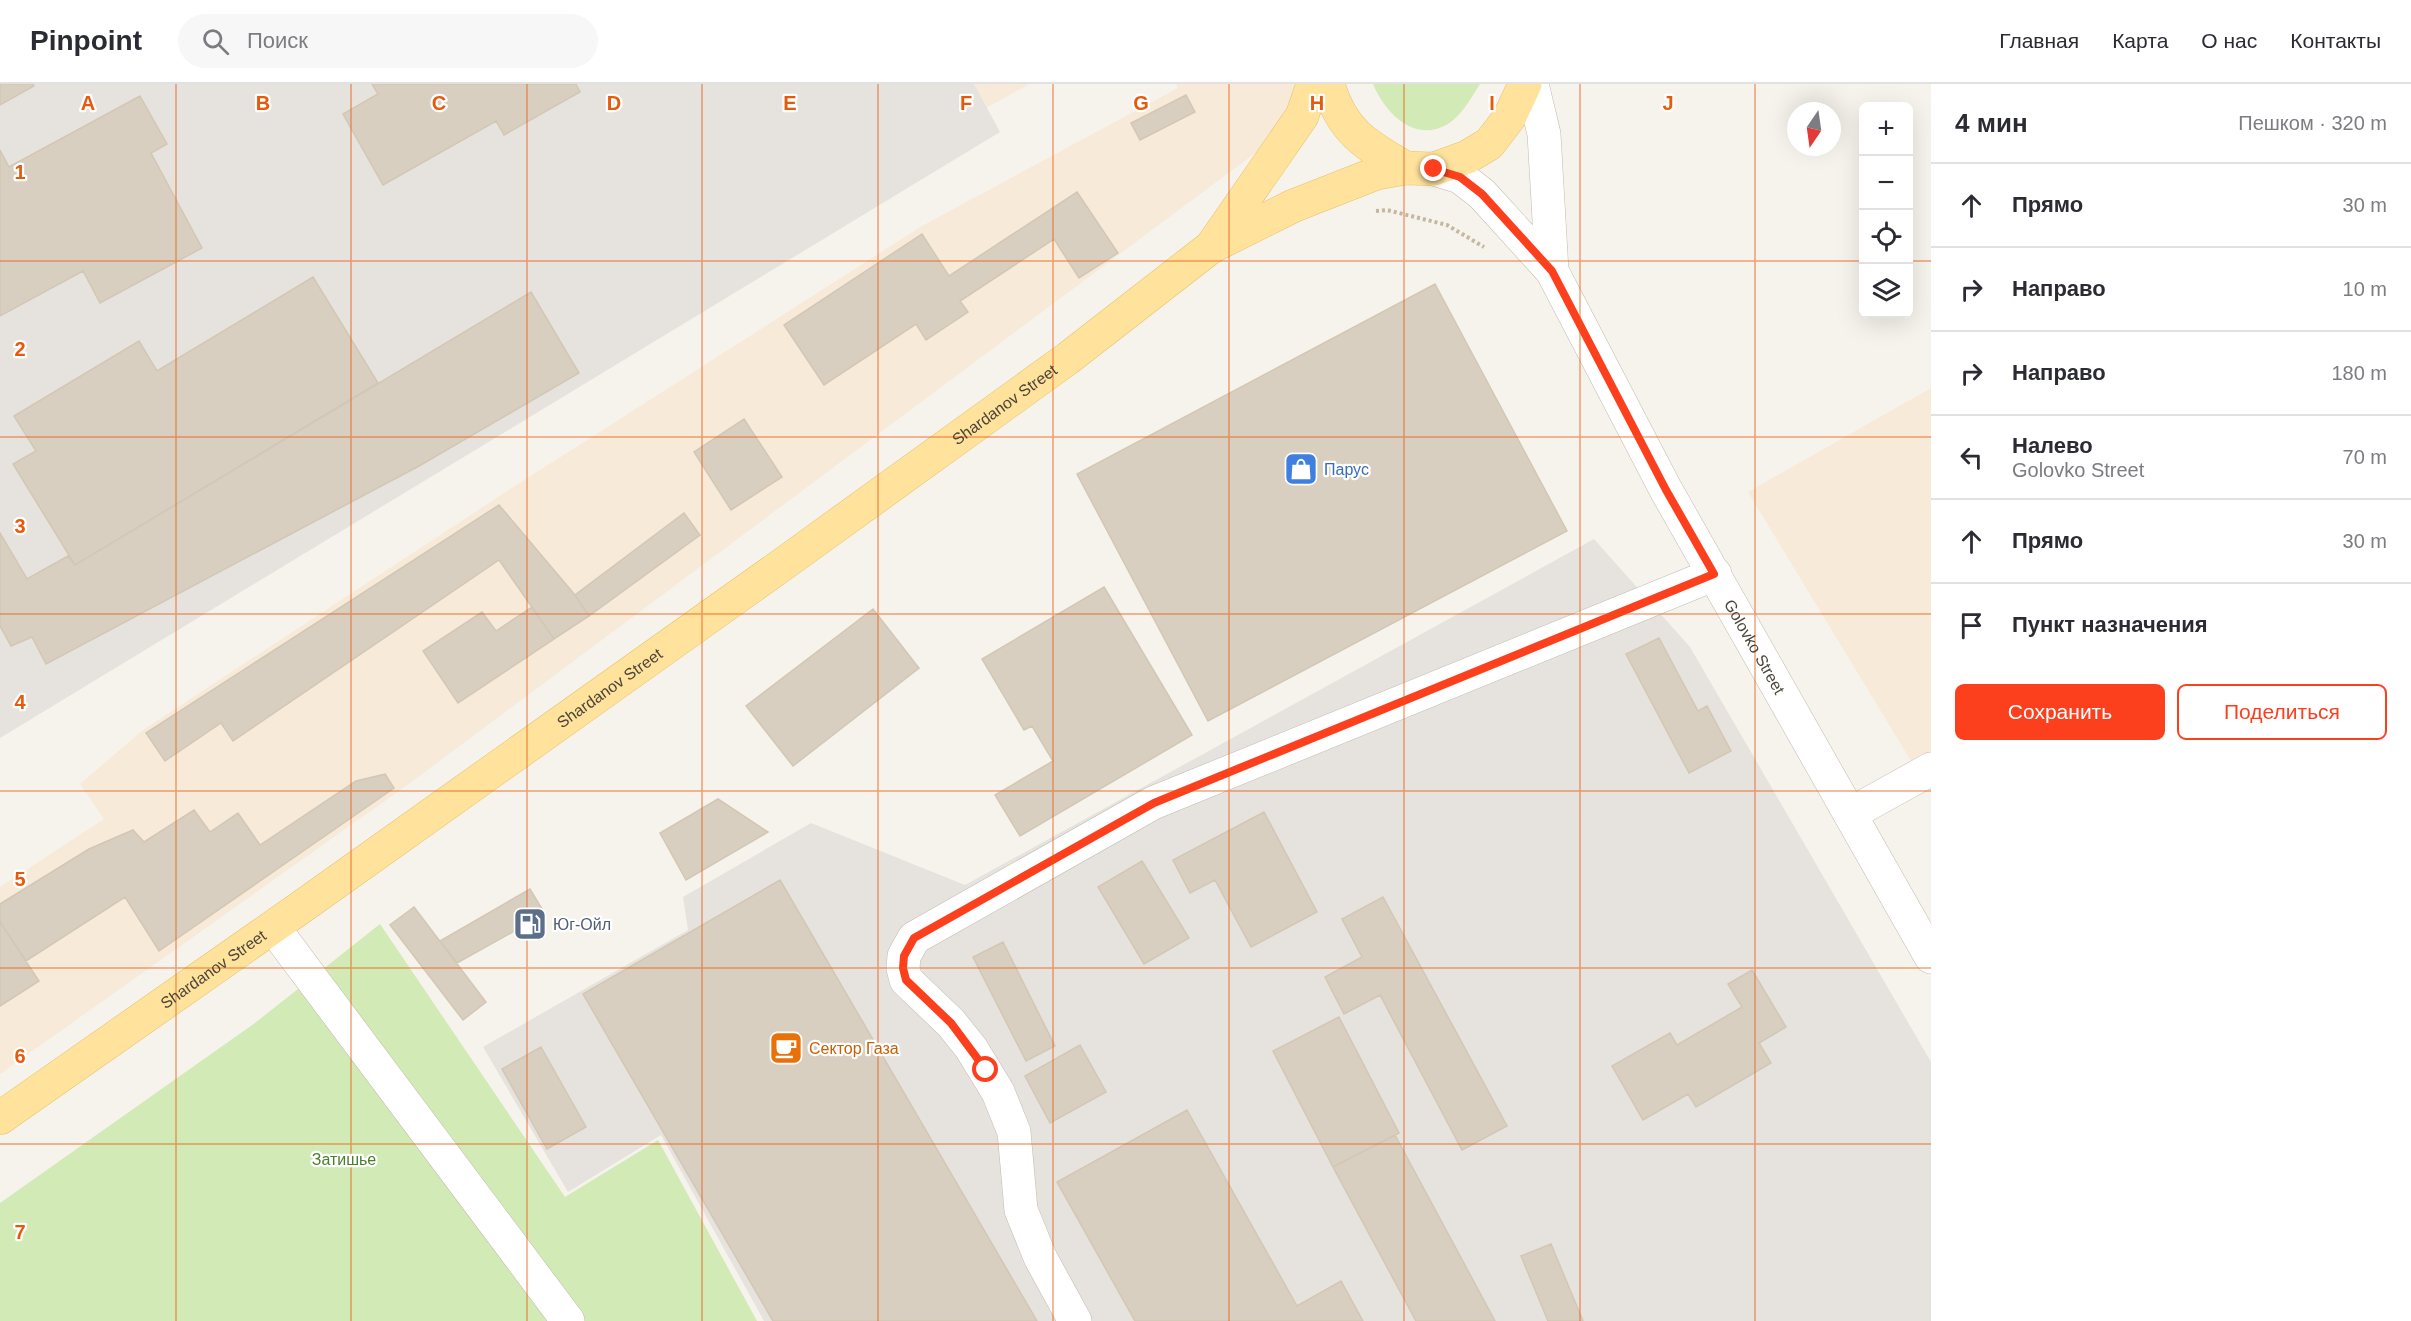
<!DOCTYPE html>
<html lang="ru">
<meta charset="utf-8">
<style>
:root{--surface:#fff;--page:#f7f7f7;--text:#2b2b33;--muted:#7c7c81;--line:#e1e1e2;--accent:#fc3f1d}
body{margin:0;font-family:Helvetica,sans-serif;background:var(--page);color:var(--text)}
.controls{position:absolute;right:18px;top:18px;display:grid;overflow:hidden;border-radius:9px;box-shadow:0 6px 24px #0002}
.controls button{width:54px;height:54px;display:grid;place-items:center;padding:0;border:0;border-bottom:2px solid var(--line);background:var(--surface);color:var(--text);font:30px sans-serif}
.compass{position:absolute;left:1787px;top:18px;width:54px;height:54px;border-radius:50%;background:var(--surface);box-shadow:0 6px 24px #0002;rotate:193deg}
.stop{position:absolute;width:18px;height:18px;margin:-14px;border:4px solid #fc3f1d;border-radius:50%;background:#fff}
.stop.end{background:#fc3f1d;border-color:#fff;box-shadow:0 2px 6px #0008}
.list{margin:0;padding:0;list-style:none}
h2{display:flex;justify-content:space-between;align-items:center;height:78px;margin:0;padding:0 24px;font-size:26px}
h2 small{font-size:20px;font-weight:400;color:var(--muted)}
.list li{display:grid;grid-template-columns:39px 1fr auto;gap:18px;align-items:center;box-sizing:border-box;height:84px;padding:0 24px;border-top:2px solid var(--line)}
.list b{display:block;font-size:22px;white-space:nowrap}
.list p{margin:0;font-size:20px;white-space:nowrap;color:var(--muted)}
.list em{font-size:20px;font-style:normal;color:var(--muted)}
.actions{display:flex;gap:12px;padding:18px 24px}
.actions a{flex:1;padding:14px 0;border:2px solid var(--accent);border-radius:9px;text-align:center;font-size:21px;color:var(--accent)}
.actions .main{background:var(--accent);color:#fff}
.icon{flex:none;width:33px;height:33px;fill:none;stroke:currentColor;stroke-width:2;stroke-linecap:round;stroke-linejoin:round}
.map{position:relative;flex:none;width:1931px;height:1237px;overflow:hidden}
header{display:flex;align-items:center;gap:36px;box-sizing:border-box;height:84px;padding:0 30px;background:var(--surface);border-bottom:2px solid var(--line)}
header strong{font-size:28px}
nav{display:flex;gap:33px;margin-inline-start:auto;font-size:21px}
.search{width:420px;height:54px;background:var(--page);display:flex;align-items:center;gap:15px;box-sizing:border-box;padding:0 21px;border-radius:33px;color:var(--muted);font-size:22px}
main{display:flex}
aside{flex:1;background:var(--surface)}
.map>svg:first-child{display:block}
.commercial{fill:#f7ead8}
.industrial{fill:#e6e2dd}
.green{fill:#d2eab5}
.building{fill:#d8cfc1;stroke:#d3c7b4;stroke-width:1.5}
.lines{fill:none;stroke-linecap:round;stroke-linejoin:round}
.minor-casing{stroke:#c2bbae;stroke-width:34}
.major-casing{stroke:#e6c16a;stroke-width:34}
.path{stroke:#c4b79f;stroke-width:4;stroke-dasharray:3 3;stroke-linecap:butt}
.minor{stroke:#fff;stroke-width:33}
.major{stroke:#ffe39c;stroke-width:33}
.route{stroke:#fc3f1d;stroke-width:8}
.grid{fill:none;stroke:#e8590c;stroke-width:1.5;stroke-opacity:0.55}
.labels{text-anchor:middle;stroke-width:4.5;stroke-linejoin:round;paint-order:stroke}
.street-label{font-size:16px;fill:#4b4439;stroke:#fff}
.shop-label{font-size:16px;fill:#366cbe;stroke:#fff;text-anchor:start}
.service-label{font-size:16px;fill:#4e5e75;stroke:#fff;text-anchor:start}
.food-label{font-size:16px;fill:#c56008;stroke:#fff;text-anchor:start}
.park-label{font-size:16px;fill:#4a7f2a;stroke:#fff}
.grid-label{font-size:20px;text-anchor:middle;font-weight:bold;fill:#e8590c;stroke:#fff;stroke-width:4.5;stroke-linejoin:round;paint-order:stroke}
</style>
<header>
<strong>Pinpoint</strong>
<div class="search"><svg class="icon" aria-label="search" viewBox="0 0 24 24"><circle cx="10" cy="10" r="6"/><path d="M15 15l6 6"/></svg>Поиск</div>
<nav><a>Главная</a><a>Карта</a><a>О нас</a><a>Контакты</a></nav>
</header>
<main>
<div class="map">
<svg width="1931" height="1237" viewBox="0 0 1931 1237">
<rect width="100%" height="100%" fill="#f6f3ec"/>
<path class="commercial" d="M974,0H1029L986,24Z
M1176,0H1301L1287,36L1266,61L406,702L0,990V803L104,735L80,700L143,646L498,413L922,142L1178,4Z
M1931,304V710L1748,408Z"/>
<path class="industrial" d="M0,0H974L1000,48L0,654Z
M1594,455L1690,563L1931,978V1237H764L661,1051L568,1108L483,963L688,846L683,813L811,739L965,801Z"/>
<path class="green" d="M1373,0H1480C1472,13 1461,32 1448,40C1415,60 1385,29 1373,0Z
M380,840L565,1113L658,1056L757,1237H0V1119L255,939Z"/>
<path class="building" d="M0,0H33L34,2L0,21Z
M372,0H576L580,8L504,51L496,37L383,101L343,30L378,10Z
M1186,11L1195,28L1140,56L1131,39Z
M140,12L167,60L151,69L202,164L100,219L83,187L0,232V66L9,83Z
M1077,108L1118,169L1079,194L1054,155L960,217L968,228L926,256L916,240L824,301L784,241L922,150L949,192Z
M313,193L378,299L75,481L13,380L36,367L14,332L139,257L157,287Z
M1435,200L1567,447L1208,637L1077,390Z
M531,208L579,289L419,382L46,580L32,553L11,562L0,542V449L27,495L68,472L75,481Z
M744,335L782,393L731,426L694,368Z
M499,421L575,511L589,532L554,555L499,476L233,657L221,639L165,677L146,649Z
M684,429L700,451L589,532L575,511Z
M1104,503L1192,651L1020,752L995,711L1053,677L1032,642L1024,646L982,575Z
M532,523L554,555L458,619L423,567L482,528L496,547Z
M873,525L919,584L793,682L746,622Z
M1659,554L1698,627L1707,622L1731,667L1689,689L1626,570Z
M385,690L394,704L159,867L125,813L26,877L0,838V820L89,765L133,746L144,758L194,726L210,748L238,729L260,761L356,697Z
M718,715L768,748L686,796L660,749Z
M1264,728L1317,828L1251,863L1215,796L1190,809L1173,776Z
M1142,777L1189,854L1144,880L1098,803Z
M780,796L1037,1237H773L583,910Z
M530,805L545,830L457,879L440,857Z
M1383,813L1507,1042L1462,1066L1380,911L1344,930L1325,893L1362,873L1342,835Z
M414,823L486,918L463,936L390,841Z
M0,838L39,897L0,922Z
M1003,858L1055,962L1026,977L973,873Z
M1752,886L1786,943L1759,959L1771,979L1696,1023L1688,1010L1643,1036L1612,982L1670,949L1677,961L1742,923L1728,900Z
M1339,933L1399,1049L1333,1083L1273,967Z
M1080,961L1106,1008L1050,1039L1025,992Z
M541,963L586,1043L547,1065L502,985Z
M1187,1026L1297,1222L1341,1197L1363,1237H1135L1057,1098Z
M1395,1051L1495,1237H1416L1333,1083Z
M1551,1160L1583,1237H1548L1521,1172Z"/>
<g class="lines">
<g class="minor-casing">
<g id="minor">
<path d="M1532,0L1544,50L1552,187"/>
<path id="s1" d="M1434,85L1460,93L1482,110L1552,187L1666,406L1931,873"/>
<path d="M1850,730L1931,685"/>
<path d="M273,843L568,1237"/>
<path d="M1075,1237L1040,1173L1021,1126L1014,1048L998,1008L971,964L951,939L906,896L903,884L904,872L914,854L1153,719L1715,490"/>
</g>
</g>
<g class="major-casing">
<g id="major">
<path d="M1328,0C1341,46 1365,61 1406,84"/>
<path d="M1214,159L1302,32L1313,0"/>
<path id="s2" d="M0,1034L300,824L779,483L1067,275L1211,163L1293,122L1377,89L1406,84L1434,85L1467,73L1489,60L1509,34L1525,0"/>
</g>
</g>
<path class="path" d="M1376,127L1387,126L1447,141L1484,163"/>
<use href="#minor" class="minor"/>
<use href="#major" class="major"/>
</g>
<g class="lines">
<path class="route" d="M986,986L951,939L906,896L903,884L904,872L914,854L1154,719L1714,490L1666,406L1552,187L1482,110L1460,93L1434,85"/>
</g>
<path class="grid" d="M176,0V1237M351,0V1237M527,0V1237M702,0V1237M878,0V1237M1053,0V1237M1229,0V1237M1404,0V1237M1580,0V1237M1755,0V1237M0,177H1864M1908,177H1931M0,353H1931M0,530H1931M0,707H1931M0,884H1931M0,1060H1931"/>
<defs>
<g id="shop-square" transform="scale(1.725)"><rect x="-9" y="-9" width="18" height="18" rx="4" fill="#3f7fe0" stroke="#fff"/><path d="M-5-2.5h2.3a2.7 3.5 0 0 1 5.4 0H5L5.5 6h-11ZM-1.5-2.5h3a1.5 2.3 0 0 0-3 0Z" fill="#fff"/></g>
<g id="fuel-square" transform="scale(1.725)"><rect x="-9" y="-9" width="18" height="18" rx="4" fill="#5c6f8a" stroke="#fff"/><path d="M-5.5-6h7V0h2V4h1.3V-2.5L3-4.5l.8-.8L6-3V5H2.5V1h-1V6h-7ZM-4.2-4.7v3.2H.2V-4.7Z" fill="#fff"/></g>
<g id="cafe-square" transform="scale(1.725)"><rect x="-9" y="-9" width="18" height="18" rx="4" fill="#e8710a" stroke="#fff"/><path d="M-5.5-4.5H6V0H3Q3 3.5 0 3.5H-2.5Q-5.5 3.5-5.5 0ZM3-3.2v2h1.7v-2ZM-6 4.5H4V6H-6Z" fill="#fff"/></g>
</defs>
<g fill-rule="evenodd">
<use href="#shop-square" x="1301" y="385"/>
<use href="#fuel-square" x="530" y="840"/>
<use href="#cafe-square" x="786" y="964"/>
</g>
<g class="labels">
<g class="street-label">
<text dy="6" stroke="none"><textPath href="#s2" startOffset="1232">Shardanov Street</textPath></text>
<text dy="6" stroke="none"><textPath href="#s1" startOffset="586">Golovko Street</textPath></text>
<text dy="6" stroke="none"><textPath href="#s2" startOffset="746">Shardanov Street</textPath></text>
<text dy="6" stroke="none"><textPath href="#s2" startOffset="260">Shardanov Street</textPath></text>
</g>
<g class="shop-label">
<text x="1324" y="391">Парус</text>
</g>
<g class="service-label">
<text x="553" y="846">Юг-Ойл</text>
</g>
<g class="food-label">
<text x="809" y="970">Сектор Газа</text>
</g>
<g class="park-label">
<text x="344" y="1081">Затишье</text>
</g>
</g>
<g class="grid-label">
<text x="88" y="26">A</text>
<text x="263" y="26">B</text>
<text x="439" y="26">C</text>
<text x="614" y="26">D</text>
<text x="790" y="26">E</text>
<text x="966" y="26">F</text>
<text x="1141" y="26">G</text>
<text x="1317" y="26">H</text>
<text x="1492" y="26">I</text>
<text x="1668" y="26">J</text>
<text x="20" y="95">1</text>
<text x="20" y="272">2</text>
<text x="20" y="449">3</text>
<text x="20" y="625">4</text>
<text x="20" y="802">5</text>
<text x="20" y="979">6</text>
<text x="20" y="1155">7</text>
</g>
</svg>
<div class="controls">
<button>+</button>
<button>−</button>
<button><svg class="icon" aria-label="locate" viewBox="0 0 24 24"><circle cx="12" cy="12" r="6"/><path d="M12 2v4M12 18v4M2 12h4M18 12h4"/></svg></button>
<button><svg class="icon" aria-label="layers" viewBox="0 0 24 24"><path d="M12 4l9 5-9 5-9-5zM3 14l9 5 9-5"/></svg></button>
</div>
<svg class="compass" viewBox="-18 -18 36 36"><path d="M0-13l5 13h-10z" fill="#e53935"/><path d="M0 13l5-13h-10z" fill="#7c7c81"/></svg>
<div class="stop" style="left:986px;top:986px"></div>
<div class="stop end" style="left:1434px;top:85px"></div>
</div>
<aside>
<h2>4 мин<small>Пешком · 320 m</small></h2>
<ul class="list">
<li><svg class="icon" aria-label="ahead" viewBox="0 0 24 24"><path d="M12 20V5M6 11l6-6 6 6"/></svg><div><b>Прямо</b></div><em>30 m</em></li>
<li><svg class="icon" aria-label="right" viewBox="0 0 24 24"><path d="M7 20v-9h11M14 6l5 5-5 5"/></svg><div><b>Направо</b></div><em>10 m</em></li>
<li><svg class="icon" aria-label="right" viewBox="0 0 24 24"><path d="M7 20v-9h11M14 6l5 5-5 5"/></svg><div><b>Направо</b></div><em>180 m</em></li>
<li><svg class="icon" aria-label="left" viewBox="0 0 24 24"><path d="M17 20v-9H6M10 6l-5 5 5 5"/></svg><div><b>Налево</b><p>Golovko Street</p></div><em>70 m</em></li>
<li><svg class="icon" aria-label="ahead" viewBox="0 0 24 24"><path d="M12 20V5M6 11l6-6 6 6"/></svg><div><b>Прямо</b></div><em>30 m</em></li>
<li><svg class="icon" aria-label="arrive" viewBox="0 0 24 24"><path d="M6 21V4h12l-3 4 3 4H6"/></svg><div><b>Пункт назначения</b></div></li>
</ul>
<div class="actions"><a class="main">Сохранить</a><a>Поделиться</a></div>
</aside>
</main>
